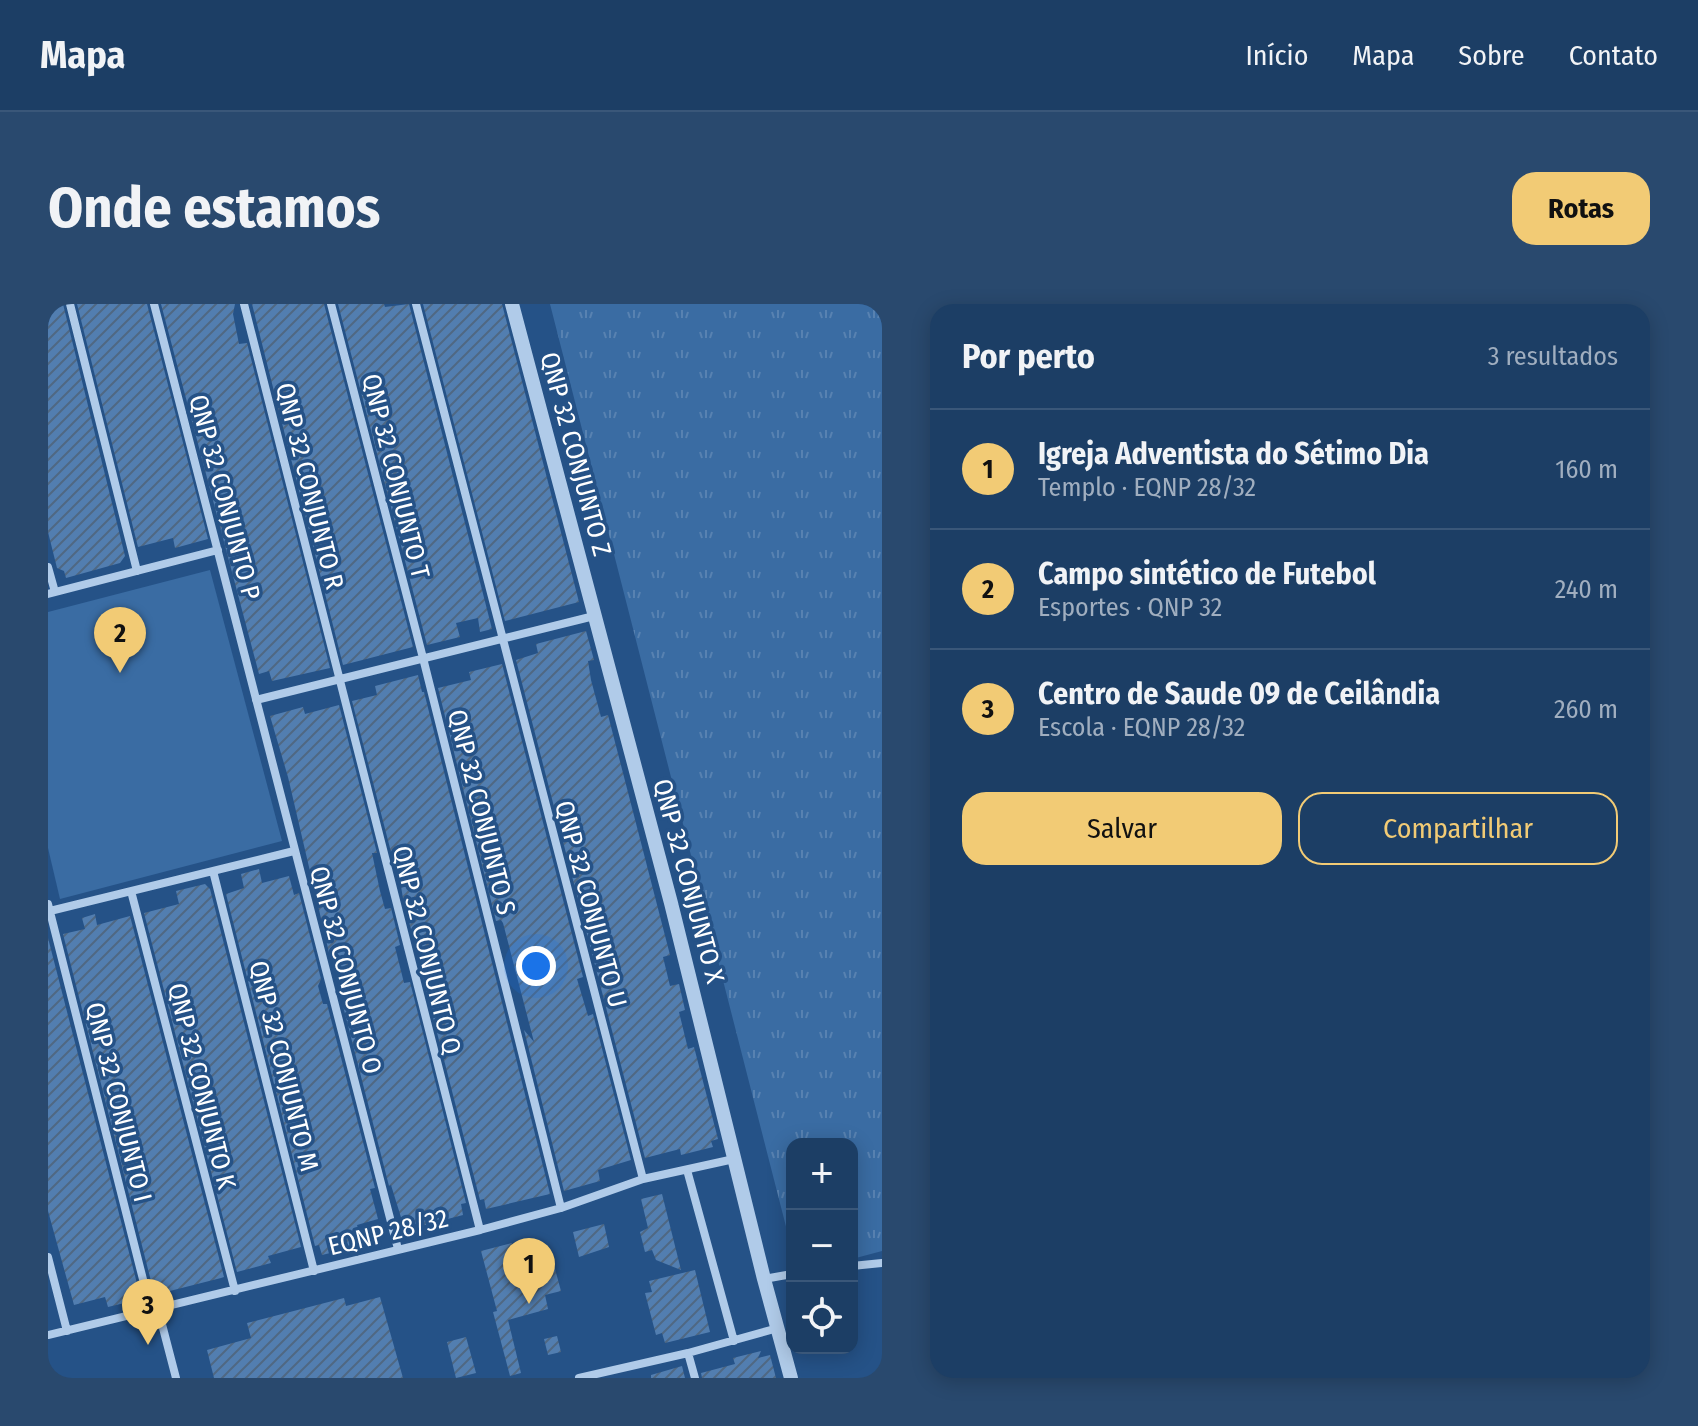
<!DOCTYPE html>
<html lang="pt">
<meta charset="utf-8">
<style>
:root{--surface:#1c3e65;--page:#29496e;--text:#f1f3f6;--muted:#a0aebf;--line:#3a5779;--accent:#f2cb75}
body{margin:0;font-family:"Fira Sans Condensed",sans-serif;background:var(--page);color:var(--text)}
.controls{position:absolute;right:24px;bottom:24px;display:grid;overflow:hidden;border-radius:16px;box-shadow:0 4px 20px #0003}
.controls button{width:72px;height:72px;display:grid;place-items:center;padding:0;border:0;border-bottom:2px solid var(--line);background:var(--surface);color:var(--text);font:40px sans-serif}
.you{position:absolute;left:488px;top:662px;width:28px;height:28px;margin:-20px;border:6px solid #fff;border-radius:50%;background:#1a73e8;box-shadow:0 0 0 12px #1a73e833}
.badge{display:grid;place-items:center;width:52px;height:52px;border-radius:50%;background:var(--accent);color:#111;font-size:26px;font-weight:700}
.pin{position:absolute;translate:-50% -66px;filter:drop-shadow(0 2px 4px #0008)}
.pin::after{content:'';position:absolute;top:42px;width:28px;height:24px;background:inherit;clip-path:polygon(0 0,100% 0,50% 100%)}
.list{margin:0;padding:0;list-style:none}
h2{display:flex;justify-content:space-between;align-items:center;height:104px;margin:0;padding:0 32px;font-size:34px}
h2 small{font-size:26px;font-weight:400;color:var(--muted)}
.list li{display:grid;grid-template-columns:52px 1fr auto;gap:24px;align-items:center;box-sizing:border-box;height:120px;padding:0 32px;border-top:2px solid var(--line)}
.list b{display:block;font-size:30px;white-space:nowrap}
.list p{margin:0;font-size:26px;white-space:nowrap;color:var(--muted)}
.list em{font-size:26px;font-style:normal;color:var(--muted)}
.actions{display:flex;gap:16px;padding:24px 32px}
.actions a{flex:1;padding:18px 0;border:2px solid var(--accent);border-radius:24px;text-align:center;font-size:28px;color:var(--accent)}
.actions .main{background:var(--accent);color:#111}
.icon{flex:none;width:44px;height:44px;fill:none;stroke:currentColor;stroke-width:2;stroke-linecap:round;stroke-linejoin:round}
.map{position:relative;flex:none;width:834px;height:1074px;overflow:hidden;border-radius:24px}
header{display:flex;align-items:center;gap:48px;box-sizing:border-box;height:112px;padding:0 40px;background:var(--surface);border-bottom:2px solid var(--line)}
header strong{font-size:38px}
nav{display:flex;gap:44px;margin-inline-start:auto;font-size:28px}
.intro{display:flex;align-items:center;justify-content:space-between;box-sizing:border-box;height:192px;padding:0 48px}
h1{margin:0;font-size:56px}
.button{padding:20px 36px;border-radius:24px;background:var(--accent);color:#111;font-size:28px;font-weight:700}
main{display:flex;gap:48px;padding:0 48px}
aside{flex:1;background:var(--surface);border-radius:24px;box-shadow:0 4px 20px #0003}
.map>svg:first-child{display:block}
.grass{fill:url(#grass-tufts)}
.green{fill:#3a6ca3}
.building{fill:url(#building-hatch)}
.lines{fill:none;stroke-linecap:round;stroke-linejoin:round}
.minor{stroke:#b0cbe9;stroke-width:8}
.tertiary{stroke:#b0cbe9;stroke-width:14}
.labels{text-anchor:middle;stroke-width:7;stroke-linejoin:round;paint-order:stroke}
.street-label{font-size:26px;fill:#fff;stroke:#255287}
</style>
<header>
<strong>Mapa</strong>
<nav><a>Início</a><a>Mapa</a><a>Sobre</a><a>Contato</a></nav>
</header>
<div class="intro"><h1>Onde estamos</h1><a class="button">Rotas</a></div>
<main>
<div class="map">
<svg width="834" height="1074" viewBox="0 0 834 1074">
<defs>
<pattern id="grass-tufts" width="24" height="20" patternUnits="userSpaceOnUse" patternTransform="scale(2)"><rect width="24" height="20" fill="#3a6ca3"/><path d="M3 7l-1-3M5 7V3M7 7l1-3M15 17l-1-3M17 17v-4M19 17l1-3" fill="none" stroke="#5882b1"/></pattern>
<pattern id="building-hatch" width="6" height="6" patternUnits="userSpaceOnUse" patternTransform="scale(2)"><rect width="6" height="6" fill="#527eb0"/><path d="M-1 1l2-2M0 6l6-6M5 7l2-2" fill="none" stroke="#4f6883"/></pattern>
</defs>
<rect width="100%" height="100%" fill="#255287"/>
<path class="grass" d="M502,0H834V947L804,955V840H744V946Z"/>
<path class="green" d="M162,266L234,537L12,595L0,544V308Z"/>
<path class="building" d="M0,0H15L77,252L72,259L18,274L16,267L9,264L0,228Z
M29,0H99L160,235L127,244L125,234L90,243Z
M113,0H187L185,10L191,40L199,39L282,364L224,377L221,367L211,370Z
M204,0H276L365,343L295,361Z
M290,0H336L337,3L361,0L444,325L432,328L430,314L408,319L412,333L379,341Z
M375,0H454L531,298L457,317Z
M538,327L546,356L540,357L543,376L553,413L560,411L622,651L615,653L622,682L631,680L637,706L631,708L640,745L646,743L670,835L663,837L665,843L633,851L632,845L597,854L468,356L490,349L488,340Z
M454,360L535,673L529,675L540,712L545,710L583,856L550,866L552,877L516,887L476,726L486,738L455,619L453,616L448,617L390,384L423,376L421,368Z
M370,371L374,388H376L502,890L438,905L436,895L432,896L375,674L377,673L356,601L353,582L358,580L349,547L343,548L304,397L329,391L327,382Z
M291,401L329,549H324L332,587L337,605L343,604L352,641L347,643L356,679L362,678L418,899L413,900L415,911L373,922L372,919L356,923L343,881L341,882L294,698L297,695L284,647L282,653L240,473L222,412L255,403L257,410Z
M211,565L214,579L241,572L246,591L251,589L273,675L270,682L275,700H279L327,884L322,885L330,915L309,921L311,928L303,929L307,943L274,951L271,941L267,942L178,590L196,584L193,570Z
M157,580L162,585L253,943L220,952L223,959L189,968L96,609L131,600L128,587Z
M47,610L49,621L82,612L176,973L173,974L110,990L109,988L106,989L15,630L37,625L34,614Z
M0,634L93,995L60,1003L57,993L26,1001L0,907Z
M614,890L633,966L608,956L604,946L597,948L592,928L600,924L593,895Z
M556,920L561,943L531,953L525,928Z
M464,939L469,962L504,954L513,987L497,991L500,1005L460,1016L473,1069L462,1072L445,1008L449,1007L433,947Z
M647,966L662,1028L617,1039L614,1029L608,1031L597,989L604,988L601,977Z
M332,993L355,1074H166L159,1046L203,1034L199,1019L296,994L298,1002Z
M509,1032L513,1048L500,1051L496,1035Z
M418,1033L428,1069L408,1074L399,1038Z
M713,1047L710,1054L722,1051L728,1074H654L653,1069L687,1060L685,1054Z
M634,1062L637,1074H603V1071Z"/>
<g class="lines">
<path class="minor" d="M22,0L89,267
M106,0L350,945
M196,0L432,926
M283,0L375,354L513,904
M368,0L595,875
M0,263L7,288
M0,290L170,246
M208,396L546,312
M165,567L266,967
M83,587L187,987
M0,600L103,1007
M2,607L246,547
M639,866L686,1037
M0,953L19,1027
M804,962L834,959
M716,975L744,970
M110,1005L128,1074
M0,1031L432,926L513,904L595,875L686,855
M640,1049L647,1074
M531,1074L640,1049L730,1024"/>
<path class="tertiary" d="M464,0L623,599L716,975L743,1074"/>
</g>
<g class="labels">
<g class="street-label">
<text transform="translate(528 150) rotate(75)" y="9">QNP 32 CONJUNTO Z</text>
<text transform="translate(348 172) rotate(76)" y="9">QNP 32 CONJUNTO T</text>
<text transform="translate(262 182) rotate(76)" y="9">QNP 32 CONJUNTO R</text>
<text transform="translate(177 193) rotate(75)" y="9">QNP 32 CONJUNTO P</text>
<text transform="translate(434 508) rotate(76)" y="9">QNP 32 CONJUNTO S</text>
<text transform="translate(641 577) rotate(75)" y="9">QNP 32 CONJUNTO X</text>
<text transform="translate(543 600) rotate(75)" y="9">QNP 32 CONJUNTO U</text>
<text transform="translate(379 646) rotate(76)" y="9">QNP 32 CONJUNTO Q</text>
<text transform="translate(298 666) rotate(75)" y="9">QNP 32 CONJUNTO O</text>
<text transform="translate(236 762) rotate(76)" y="9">QNP 32 CONJUNTO M</text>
<text transform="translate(154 782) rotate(76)" y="9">QNP 32 CONJUNTO K</text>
<text transform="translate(71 798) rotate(76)" y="9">QNP 32 CONJUNTO I</text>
<text transform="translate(340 928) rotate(-14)" y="9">EQNP 28/32</text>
</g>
</g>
</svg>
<div class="controls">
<button>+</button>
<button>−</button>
<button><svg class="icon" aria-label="locate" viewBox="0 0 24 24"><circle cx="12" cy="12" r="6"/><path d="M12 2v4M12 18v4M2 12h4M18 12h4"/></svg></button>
</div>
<div class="you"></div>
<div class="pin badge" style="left:481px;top:1000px">1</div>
<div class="pin badge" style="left:72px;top:369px">2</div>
<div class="pin badge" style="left:100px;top:1041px">3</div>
</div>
<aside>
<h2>Por perto<small>3 resultados</small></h2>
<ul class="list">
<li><span class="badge">1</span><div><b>Igreja Adventista do Sétimo Dia</b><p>Templo · EQNP 28/32</p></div><em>160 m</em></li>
<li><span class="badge">2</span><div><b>Campo sintético de Futebol</b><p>Esportes · QNP 32</p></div><em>240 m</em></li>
<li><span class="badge">3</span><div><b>Centro de Saude 09 de Ceilândia</b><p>Escola · EQNP 28/32</p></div><em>260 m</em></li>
</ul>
<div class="actions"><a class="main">Salvar</a><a>Compartilhar</a></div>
</aside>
</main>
